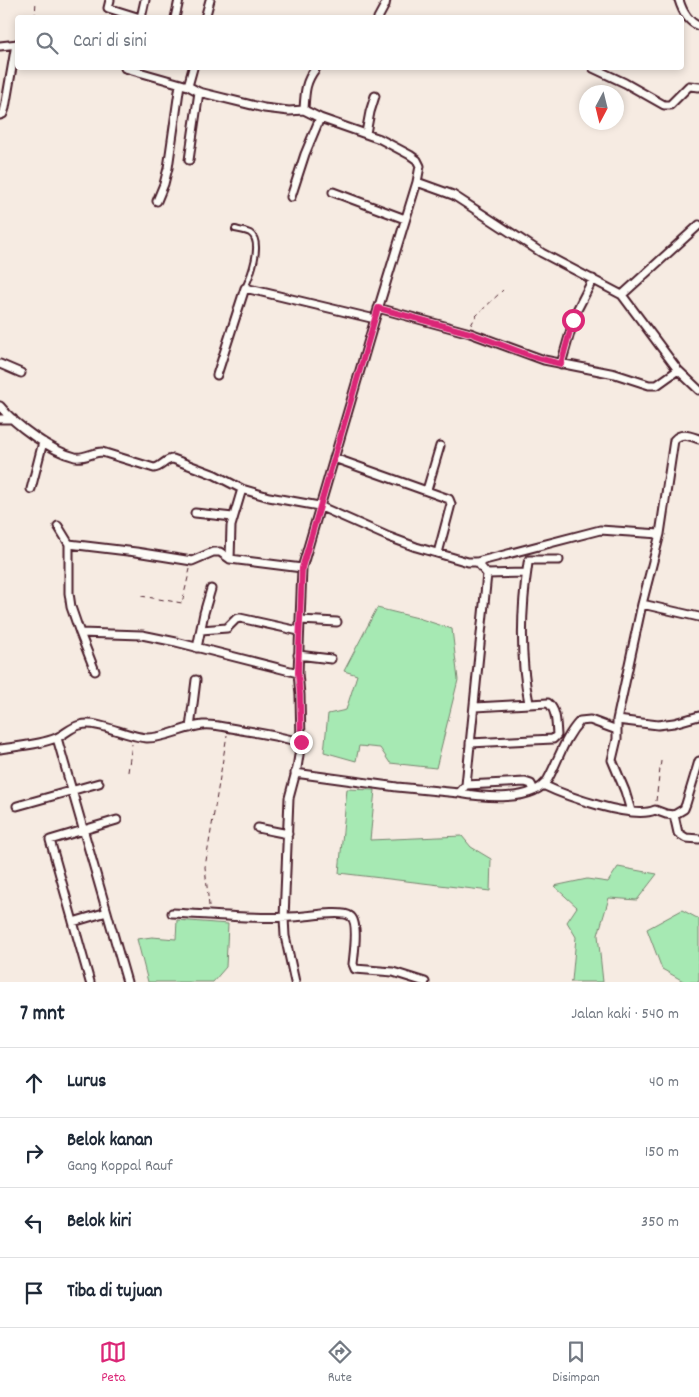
<!DOCTYPE html>
<html lang="id">
<meta charset="utf-8">
<style>
:root{--surface:#fff;--page:#f6f6f7;--text:#1f2937;--muted:#747a83;--line:#e0e1e3;--accent:#db2777}
body{margin:0;font-family:Dekko,sans-serif;background:var(--page);color:var(--text)}
.compass{position:absolute;left:579px;top:85px;width:45px;height:45px;border-radius:50%;background:var(--surface);box-shadow:0 2px 8px #0003;rotate:187deg}
.stop{position:absolute;width:15px;height:15px;margin:-11px;border:4px solid #db2777;border-radius:50%;background:#fff}
.stop.end{background:#db2777;border-color:#fff;box-shadow:0 1px 5px #0008}
.list{margin:0;padding:0;list-style:none}
h2{display:flex;justify-content:space-between;align-items:center;height:65px;margin:0;padding:0 20px;font-size:21px}
h2 small{font-size:16px;font-weight:400;color:var(--muted)}
.list li{display:grid;grid-template-columns:32px 1fr auto;gap:15px;align-items:center;box-sizing:border-box;height:70px;padding:0 20px;border-top:1px solid var(--line)}
.list b{display:block;font-size:19px;white-space:nowrap}
.list p{margin:0;font-size:16px;white-space:nowrap;color:var(--muted)}
.list em{font-size:16px;font-style:normal;color:var(--muted)}
.icon{flex:none;width:28px;height:28px;fill:none;stroke:currentColor;stroke-width:2;stroke-linecap:round;stroke-linejoin:round}
.map{position:relative;flex:none;width:699px;height:982px;overflow:hidden}
.search{position:absolute;background:var(--surface);box-shadow:0 2px 8px #0003;left:15px;right:15px;top:15px;height:55px;display:flex;align-items:center;gap:12px;box-sizing:border-box;padding:0 18px;border-radius:5px;color:var(--muted);font-size:19px}
.sheet{height:345px;background:var(--surface)}
nav{display:flex;justify-content:space-around;align-items:center;box-sizing:border-box;height:70px;border-top:1px solid var(--line);background:var(--surface);font-size:14px;color:var(--muted)}
nav a{display:grid;justify-items:center;gap:2px}
nav .on{color:var(--accent)}
.map>svg:first-child{display:block}
.green{fill:#a6e9b3;stroke:#78846f}
.lines{fill:none;stroke-linecap:round;stroke-linejoin:round}
.service-casing{stroke:#4a1f2b;stroke-width:8}
.minor-casing{stroke:#4a1f2b;stroke-width:11}
.path{stroke:#4a1f2b;stroke-width:1;stroke-dasharray:5 4;stroke-linecap:butt}
.service{stroke:#fdfcf7;stroke-width:4}
.minor{stroke:#fdfcf7;stroke-width:7}
.route{stroke:#db2777;stroke-width:6}
</style>
<div class="map">
<svg width="699" height="982" viewBox="0 0 699 982">
<rect width="100%" height="100%" fill="#f6ebe2"/>
<filter id="ink" filterUnits="userSpaceOnUse"><feTurbulence type="fractalNoise" baseFrequency=".02" numOctaves="2"/><feDisplacementMap in="SourceGraphic" scale="10" xChannelSelector="R" yChannelSelector="G"/><feConvolveMatrix kernelMatrix="1 2 1 2 8 2 1 2 1" color-interpolation-filters="sRGB"/></filter>
<g filter="url(#ink)">
<path class="green" d="M377,608L418,618L452,629L458,680L436,768L390,763L380,748L359,746L356,761L324,752L328,714L346,710L357,675L344,671Z
M347,789L375,790L370,840L462,836L471,847L491,859L490,891L339,873Z
M618,867L657,874L637,900L609,898L598,935L603,982H570L572,981L576,937L567,922L577,907L554,886L587,879L608,882Z
M682,910L699,919V982H685L662,969L647,929Z
M177,920L228,924L226,967L213,982H148L137,939L152,937L176,939Z"/>
<g class="lines">
<g class="service-casing">
<path id="service" d="M235,229C239,230 246,231 250,233C264,242 250,277 245,288"/>
</g>
<g class="minor-casing">
<path id="minor" d="M110,0L108,8L140,18
M679,0C682,10 688,22 699,26
M141,18L145,0
M175,18L179,0
M205,18L210,0
M378,18L385,5L386,0
M0,46L18,44
M125,68L188,86L199,92L264,108L289,111L304,110L320,118L380,139L410,155L417,160L420,166L417,182L375,319L302,568L298,673L300,695L301,742L297,768L289,798L284,918L285,936L295,982
M593,68L625,83L664,105H670L689,86L699,87
M188,86L193,68
M304,110C305,92 305,82 316,68
M0,115L3,114L5,108L16,44
M366,133L370,112L375,96
M189,160L199,92
M417,182L453,195L542,253L622,295L699,225
M333,192L405,219
M291,197L305,154L320,118
M157,201L164,184L168,168L180,84
M622,295L678,370
M378,308L470,333L544,360L615,374L649,385H657L678,370L699,390
M0,364L21,373
M561,364L576,312L593,279
M217,375L245,288L375,319
M0,406C15,425 51,451 75,457C84,459 93,452 102,452L154,468C162,467 165,459 173,459L215,475L242,489L269,497L319,506L389,537L416,547L468,562H477L600,530L660,534
M0,419H13
M699,439C690,436 681,432 674,440L660,534L642,604L699,617
M334,458L449,499L451,504L438,553
M31,489L43,442
M427,490L440,446
M195,513L233,517
M58,526L69,544V593L71,607L80,633
M69,544L136,552L192,561L213,552H220L230,559L302,568
M230,559L231,526L242,489
M487,574L526,573
M300,620L337,622
M201,630L227,628L236,619L240,618L299,631
M197,648L204,613L211,589
M298,655L331,659
M95,671L80,633L142,635L176,642L298,673
M529,703C520,658 521,609 528,563L529,560H559
M617,720L658,725L674,723L699,716
M190,728L196,680
M57,738L127,982
M470,743L553,739L557,735C556,724 557,710 548,703L475,707
M0,749C18,746 39,745 56,738C64,735 71,727 80,725C99,720 126,737 147,738C166,738 184,727 203,725C215,724 229,728 241,730C261,733 281,737 301,742
M295,773L397,787L459,793L466,785L487,574L477,562
M466,785L525,782L531,784L534,790
M543,785C566,796 632,820 655,810L666,814L674,815L678,833L686,838L699,839
M459,793C482,797 534,803 548,779C559,759 564,738 580,721L590,720L617,730
M17,806L99,783
M631,811L625,791L612,760L617,739V720L642,604
M674,815L684,809L686,804L699,761
M258,828L288,834
M172,913C216,915 261,920 305,916C315,915 343,911 350,916C359,921 354,954 353,964L355,969L393,972L425,982
M73,922L107,912
M90,982L50,840L117,820"/>
</g>
<path class="path" d="M35,18L36,0
M471,325L476,316L503,290
M141,596L182,603L190,569
M128,772L132,744
M656,801L661,761
M209,906L205,867L227,735"/>
<use href="#service" class="service"/>
<use href="#minor" class="minor"/>
</g>
</g>
<g class="lines" filter="url(#ink)">
<path class="route" d="M301,742L300,695L298,673L302,568L378,308L470,333L534,357L561,364L573,320"/>
</g>
</svg>
<svg class="compass" viewBox="-18 -18 36 36"><path d="M0-13l5 13h-10z" fill="#e53935"/><path d="M0 13l5-13h-10z" fill="#747a83"/></svg>
<div class="stop" style="left:573px;top:320px"></div>
<div class="stop end" style="left:301px;top:742px"></div>
<div class="search"><svg class="icon" aria-label="search" viewBox="0 0 24 24"><circle cx="10" cy="10" r="6"/><path d="M15 15l6 6"/></svg>Cari di sini</div>
</div>
<section class="sheet">
<h2>7 mnt<small>Jalan kaki · 540 m</small></h2>
<ul class="list">
<li><svg class="icon" aria-label="ahead" viewBox="0 0 24 24"><path d="M12 20V5M6 11l6-6 6 6"/></svg><div><b>Lurus</b></div><em>40 m</em></li>
<li><svg class="icon" aria-label="right" viewBox="0 0 24 24"><path d="M7 20v-9h11M14 6l5 5-5 5"/></svg><div><b>Belok kanan</b><p>Gang Koppal Rauf</p></div><em>150 m</em></li>
<li><svg class="icon" aria-label="left" viewBox="0 0 24 24"><path d="M17 20v-9H6M10 6l-5 5 5 5"/></svg><div><b>Belok kiri</b></div><em>350 m</em></li>
<li><svg class="icon" aria-label="arrive" viewBox="0 0 24 24"><path d="M6 21V4h12l-3 4 3 4H6"/></svg><div><b>Tiba di tujuan</b></div></li>
</ul>
</section>
<nav>
<a class="on"><svg class="icon" aria-label="map" viewBox="0 0 24 24"><path d="M3 6l6-2 6 2 6-2v14l-6 2-6-2-6 2zM9 4v14M15 6v14"/></svg>Peta</a>
<a><svg class="icon" aria-label="directions" viewBox="0 0 24 24"><path d="M12 3l9 9-9 9-9-9zM9 14v-3h6M13 9l2 2-2 2"/></svg>Rute</a>
<a><svg class="icon" aria-label="saved" viewBox="0 0 24 24"><path d="M7 4h10v16l-5-4-5 4z"/></svg>Disimpan</a>
</nav>
